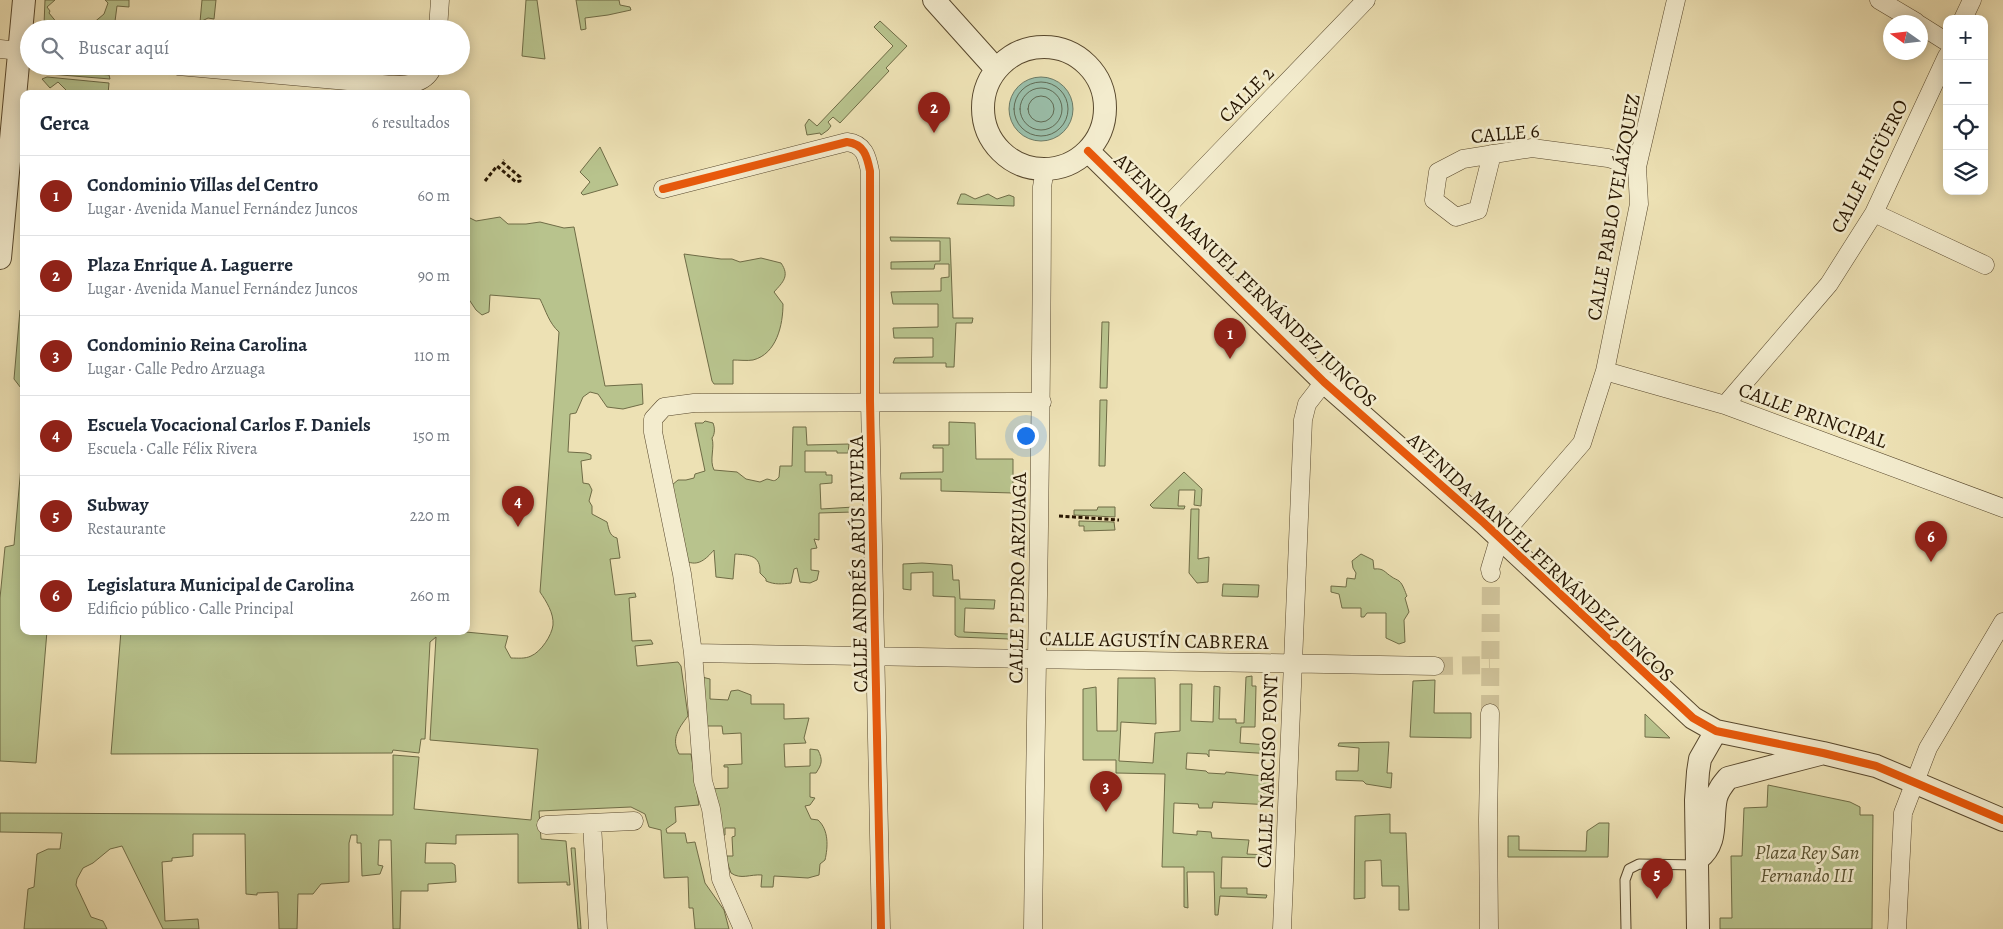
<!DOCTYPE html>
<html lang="es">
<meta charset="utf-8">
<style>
:root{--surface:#fff;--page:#f6f6f7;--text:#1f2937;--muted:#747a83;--line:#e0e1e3;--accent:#8f2418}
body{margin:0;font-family:Alegreya,serif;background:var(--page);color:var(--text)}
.controls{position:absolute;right:15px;top:15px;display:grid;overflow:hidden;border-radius:10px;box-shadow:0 2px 12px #0003}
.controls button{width:45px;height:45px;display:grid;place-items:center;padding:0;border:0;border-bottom:1px solid var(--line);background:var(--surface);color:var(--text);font:25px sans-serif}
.compass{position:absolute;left:1883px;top:15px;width:45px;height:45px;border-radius:50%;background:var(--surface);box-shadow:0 2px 12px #0003;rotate:284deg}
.you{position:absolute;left:1025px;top:435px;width:18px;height:18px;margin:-12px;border:4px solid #fff;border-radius:50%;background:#1a73e8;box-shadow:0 0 0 8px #1a73e833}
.badge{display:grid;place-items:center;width:32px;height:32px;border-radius:50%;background:var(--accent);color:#fff;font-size:16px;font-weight:700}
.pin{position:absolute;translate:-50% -41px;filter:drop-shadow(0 1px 2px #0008)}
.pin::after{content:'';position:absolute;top:26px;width:18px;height:15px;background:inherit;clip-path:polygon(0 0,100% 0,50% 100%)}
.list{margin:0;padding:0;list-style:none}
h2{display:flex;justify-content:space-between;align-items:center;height:65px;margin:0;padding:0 20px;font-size:21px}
h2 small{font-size:16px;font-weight:400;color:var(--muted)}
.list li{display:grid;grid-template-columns:32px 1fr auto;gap:15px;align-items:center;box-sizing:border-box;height:80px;padding:0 20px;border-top:1px solid var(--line)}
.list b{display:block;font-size:19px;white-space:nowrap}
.list p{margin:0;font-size:16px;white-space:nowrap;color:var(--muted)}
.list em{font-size:16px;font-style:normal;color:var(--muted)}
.icon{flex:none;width:28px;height:28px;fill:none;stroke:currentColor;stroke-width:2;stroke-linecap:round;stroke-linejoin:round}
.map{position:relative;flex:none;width:2003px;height:929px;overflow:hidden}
.search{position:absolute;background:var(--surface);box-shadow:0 2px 12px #0003;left:20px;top:20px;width:450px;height:55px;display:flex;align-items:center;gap:12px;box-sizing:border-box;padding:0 18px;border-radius:28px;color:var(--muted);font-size:19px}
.panel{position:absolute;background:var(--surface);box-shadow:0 2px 12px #0003;left:20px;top:90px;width:450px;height:545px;border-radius:10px}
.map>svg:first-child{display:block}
.green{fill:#b8c38d;stroke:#6f6c46}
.water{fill:#9abea9;stroke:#6c7a65}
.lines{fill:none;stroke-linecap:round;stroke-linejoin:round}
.shore{stroke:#606a54;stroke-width:1}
.minor-tunnel{stroke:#cfc299;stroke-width:18;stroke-dasharray:18 9;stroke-linecap:butt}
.service-casing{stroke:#58482d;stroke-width:11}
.minor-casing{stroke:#58482d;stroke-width:19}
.tertiary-casing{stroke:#58482d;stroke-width:24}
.path{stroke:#261500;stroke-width:3;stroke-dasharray:4 2.5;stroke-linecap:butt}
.service{stroke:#f3ecce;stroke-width:9}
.minor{stroke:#f3ecce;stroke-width:18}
.tertiary{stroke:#f3ecce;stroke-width:22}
.cycleway-casing{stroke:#f3ecce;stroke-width:11}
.cycleway{stroke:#e8590c;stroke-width:8}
.labels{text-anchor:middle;stroke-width:5;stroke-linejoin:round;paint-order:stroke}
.street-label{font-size:20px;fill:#261500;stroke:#f3ecce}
.park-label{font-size:20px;font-style:italic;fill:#595231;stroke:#f3ecce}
</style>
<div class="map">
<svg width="2003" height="929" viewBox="0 0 2003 929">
<rect width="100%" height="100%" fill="#ede1b4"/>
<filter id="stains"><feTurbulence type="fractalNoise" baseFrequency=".004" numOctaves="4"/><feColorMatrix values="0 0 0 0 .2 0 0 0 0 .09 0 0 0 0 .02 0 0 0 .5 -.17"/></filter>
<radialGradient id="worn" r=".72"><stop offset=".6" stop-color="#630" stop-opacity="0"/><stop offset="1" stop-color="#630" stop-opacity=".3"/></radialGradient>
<path class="green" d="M45,0H55L47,7L50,11L49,13L62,29H47L44,25Z
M105,0H129V7L117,6L114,29H86L104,14L108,3Z
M202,0H216L214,19L208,18L200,22Z
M526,0H537L545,59L522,56Z
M576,0H619L620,5L630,7L631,10L608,15L585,18L586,29L581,30Z
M880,21L907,46L886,68L889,71L840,123L833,117L828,122L831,126L828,130L821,135L820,133L807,135L805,125L809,119L817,126L893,46L874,27Z
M50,70L109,75L110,79L49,74Z
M47,77L109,83L108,94H70L58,82L50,88L42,79Z
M600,147L618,185L583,195L581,193L590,182L580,172Z
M961,194H965L975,199L988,194L997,199L1009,195L1014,197V206L957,204Z
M466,216L476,221L500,217L508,224H526L540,222L564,228L574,227L605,386L642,384L643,404L623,409L607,407L598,394L590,392L583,397L576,413L570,414L568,452L586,453L591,455V459L581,461L583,483L589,484L592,490L589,501L592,506V514L607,522C609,529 609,536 617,538L620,558L610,559L615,595L635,593L636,597L629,598L632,641L651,640L653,644L635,646L637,666L678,662L681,666L688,716C678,729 671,739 679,754H691L699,805L675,807L676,822L666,829L667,833H685L687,843L695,842L705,883L724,910L729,929H695L693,908H689L688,877L664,878L661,830L649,827L645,814L631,807L539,811L541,839L566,841L570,885H567V882L518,883V834L456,835V844L426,843L425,863H452L455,865L456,882L428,884V891H401L400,929H393L391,840H379L378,865L383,866L380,874L362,876L361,843H357V835H351L349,843V882L321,884L313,894H298L297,929H279L278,892L257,893V895L246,894L245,834H193V856L172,858V861L162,862L165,921L198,919L199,929H163L122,846L110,849L93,863L83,868L77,879L76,885L91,917L103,921L107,929H24L28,889L34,887L37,854L48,849H60L62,833L0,832V813L393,815V755L419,757L414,809L531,820L538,749L430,740L436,637L430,642L425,739H421L419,753L393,750L392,753L111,754L121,631H455L508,636L505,647L511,658C518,658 525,659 531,656C541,652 552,635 553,625C554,613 546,601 540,592L559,332C549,323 546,311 540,299L490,295L489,312L482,315L476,310L466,295Z
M890,237L950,238L953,318H973L972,323H956L954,367H946V363H893L895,358L933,357V338H894L893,328L938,327V304H893L891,292L941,291V278L949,277V264H935L934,269H891V262L940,261V241H891Z
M684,254L721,259H732L740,262L761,258L781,263C790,276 783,282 774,292L783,304C783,324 777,354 753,360C747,361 739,360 733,360V384H714L712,381Z
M20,310H24V392L14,379Z
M1102,322H1109L1107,388H1100Z
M1100,400H1107L1105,466H1099Z
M705,421L713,423C715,428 715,434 712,438C715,448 709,460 714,470L737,472L746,479L760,482L767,479C773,480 774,483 779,477L780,466H792L793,427H806L807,445L849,444L848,453H837V451H805V472H826V475H832V483L820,484L821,509L854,507L853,512L819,513V540L814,539L817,548L811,549V570L819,571L817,580L810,583L800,582L797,568L794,569L791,583C782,584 775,585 766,581V579L760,573C761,555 749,555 735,554L733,579L716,577L714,550C706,559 698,567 686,561L672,485L678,480H686L694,478L695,474L705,471L695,423H703Z
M949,422L975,423L976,459H1013V493L941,491V479H900L901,473L943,472V448H933V445H949Z
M24,433V631H47L36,763L0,761V598L5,547L14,545Z
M1184,472L1202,489L1201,506L1194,505L1195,490H1179L1178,506H1185L1184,509L1153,508L1150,505Z
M1098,507H1115V517L1074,515V510H1097Z
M1191,509H1199L1198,559L1209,557L1208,582L1197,583L1189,573Z
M1079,521L1114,522L1115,530L1084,531V526H1079Z
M1361,554L1373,560L1374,569C1384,568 1384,572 1392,577C1393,578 1398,580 1399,581C1403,584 1405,592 1407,596L1405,598L1409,612L1404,620L1405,642L1399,644L1386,638V613H1367L1364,617H1361V608H1342L1339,594L1331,592V586L1346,587L1347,578L1355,579L1356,573L1353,568L1352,561Z
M922,563L952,565L953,580H959L960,599L995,600L994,609L965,608L964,632L1009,634V639L958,637L955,635V597L933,596V572L911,573V590L903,589V564Z
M1223,584L1259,585L1258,597L1222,596Z
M1252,676V686H1256L1255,727H1241L1240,743L1270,745L1273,747V754L1209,750V757L1207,754L1187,753L1186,769L1206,771L1208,773L1225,774L1226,772L1273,777V805L1213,802L1212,808H1199L1198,804L1174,803L1173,833L1197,835V831L1211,832L1212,838L1249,840L1247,854L1267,855V858L1222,857L1221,888H1247V894L1267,895L1266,898L1220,896L1218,915H1215L1214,872H1187L1188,908L1184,907V867H1162L1165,774L1116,773V760H1083V689L1096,687L1097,731H1117L1118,678H1155L1156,724L1121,722L1119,761L1153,763L1155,733L1180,731V684H1192L1191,721L1213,722L1214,686L1220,687L1219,719H1236V723H1244L1246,677Z
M702,677L710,679V699L728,700L731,691L738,690L751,695V704H784V719L809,718L804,738L806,743L784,744L785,767L810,766V749L818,750C823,760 822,764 816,773H810V797L815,798L810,805L805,806L811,819L818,820C829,830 828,847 825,860L820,864L819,875L808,878L774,876L773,887H761L762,875C750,874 741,880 731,873L725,856H733L732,837L735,836V828H725V835L717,836L709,789L728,788V767H724V765L742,764L741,733L723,734L722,726H705Z
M1435,680L1434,713H1471V738L1410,737L1413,681Z
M1645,714L1670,738L1645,737Z
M1389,742L1387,773H1392L1391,788L1366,784L1363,781L1336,780V771H1358L1359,748L1338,746L1339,743Z
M1768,785L1850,802L1860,807V815H1873L1872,929H1720V918H1732L1731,856H1742L1744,808L1767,807Z
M1390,814V833H1406L1409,910H1399V886H1382L1381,860L1365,861V898L1354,899L1355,816Z
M1599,823H1609L1608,857H1508V836H1519V850L1586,851L1587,831Z
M571,848H575L581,929H578Z"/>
<path class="water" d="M1009 109a32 32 0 1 1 64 0a32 32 0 1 1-64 0Z"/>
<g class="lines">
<path class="shore" d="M1014 109a27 27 0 1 1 54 0a27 27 0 1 1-54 0Z
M1020 109a21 21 0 1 1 42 0a21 21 0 1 1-42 0Z
M1028 109a13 13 0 1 1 26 0a13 13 0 1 1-26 0Z"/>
<path class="minor-tunnel" d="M1435,666L1490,665
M1490,713L1491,573"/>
<g class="service-casing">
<path id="service" d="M1626,929L1625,880L1629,869L1639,864L1697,865"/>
</g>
<g class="minor-casing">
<path id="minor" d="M1879,0L1916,22
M1963,19L1972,0
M1920,25L1947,42
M438,29L440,0
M0,49L29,52
M178,66L393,85C408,85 427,84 433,66
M1492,154L1478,210L1456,217L1434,200L1438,172L1463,159L1532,148L1608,158L1637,167
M663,189L847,142C864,144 867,156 870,171V401L881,929
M1874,213L1985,265
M1157,217L1366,0
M1605,371L1725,405L2003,508
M1725,405L1829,284L1874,213L1947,56
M1491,573L1490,569L1499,539L1582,443L1605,371L1639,204L1637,167L1676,0
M693,653L1435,666
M592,824L598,929
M546,825L634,821
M743,929L721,879L711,809L703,781L693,653L682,574L653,432V419L664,407L694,403L1042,402
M1033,929C1036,682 1042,434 1042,187L1045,169
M1282,929L1303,420L1307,404L1324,382
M1489,929L1488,820L1490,713
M1897,929L1903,813L1928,748L2003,622"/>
</g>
<g class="tertiary-casing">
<path id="tertiary" d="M934,0L996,69
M983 108a61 61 0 1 1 122 0a61 61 0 1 1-122 0Z
M1088,151L1324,382L1484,523L1693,718L1716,731L1823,753L1876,766L2003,820
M0,258L24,0
M1698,859C1719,842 1711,821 1716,798C1718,790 1723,784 1728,778L1820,754
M1698,929L1696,800L1698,772L1700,759L1716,731"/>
</g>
<path class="path" d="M485,181L497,166L516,182L520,181V177L502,162L504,160
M1059,516L1119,520"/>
<use href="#service" class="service"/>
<use href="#minor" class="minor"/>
<use href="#tertiary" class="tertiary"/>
<g class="cycleway-casing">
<path id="cycleway" d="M1088,151L1324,382L1484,523L1693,718L1716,731L1823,753L1876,766L2003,820
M663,189L847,142C864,144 867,156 870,171V401L881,929"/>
</g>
<use href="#cycleway" class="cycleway"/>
</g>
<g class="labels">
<g class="street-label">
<text transform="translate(1246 94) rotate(-46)" y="7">CALLE 2</text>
<text transform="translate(1505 133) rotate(-5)" y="7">CALLE 6</text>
<text transform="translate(1869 166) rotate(-63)" y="7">CALLE HIGÜERO</text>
<text transform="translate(1613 207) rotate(-80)" y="7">CALLE PABLO VELÁZQUEZ</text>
<text transform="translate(1246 280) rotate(44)" y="7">AVENIDA MANUEL FERNÁNDEZ JUNCOS</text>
<text transform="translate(1813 415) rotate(20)" y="7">CALLE PRINCIPAL</text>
<text transform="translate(1541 557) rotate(43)" y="7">AVENIDA MANUEL FERNÁNDEZ JUNCOS</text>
<text transform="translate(858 564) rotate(-91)" y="7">CALLE ANDRÉS ARÚS RIVERA</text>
<text transform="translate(1017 578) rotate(-89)" y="7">CALLE PEDRO ARZUAGA</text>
<text transform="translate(1154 640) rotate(1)" y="7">CALLE AGUSTÍN CABRERA</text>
<text transform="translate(1267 771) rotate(-88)" y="7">CALLE NARCISO FONT</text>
</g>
<g class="park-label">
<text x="1807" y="859">Plaza Rey San<tspan x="1807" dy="23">Fernando III</tspan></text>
</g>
</g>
<rect width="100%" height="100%" filter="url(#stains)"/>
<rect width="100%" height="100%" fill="url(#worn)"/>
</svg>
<div class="controls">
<button>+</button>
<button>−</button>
<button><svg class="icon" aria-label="locate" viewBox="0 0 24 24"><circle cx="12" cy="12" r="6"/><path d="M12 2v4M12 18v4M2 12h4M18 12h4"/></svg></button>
<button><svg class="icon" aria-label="layers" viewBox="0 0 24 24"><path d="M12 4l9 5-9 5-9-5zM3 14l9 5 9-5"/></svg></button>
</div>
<svg class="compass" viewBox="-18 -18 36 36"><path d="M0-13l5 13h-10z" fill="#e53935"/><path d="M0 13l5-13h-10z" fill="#747a83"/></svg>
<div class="you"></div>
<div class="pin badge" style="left:1230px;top:359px">1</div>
<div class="pin badge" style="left:934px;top:133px">2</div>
<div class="pin badge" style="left:1106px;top:812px">3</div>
<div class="pin badge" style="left:518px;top:527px">4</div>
<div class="pin badge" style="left:1657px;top:899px">5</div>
<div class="pin badge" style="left:1931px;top:562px">6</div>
<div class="search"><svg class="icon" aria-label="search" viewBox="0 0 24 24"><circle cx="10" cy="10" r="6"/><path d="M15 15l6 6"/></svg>Buscar aquí</div>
<section class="panel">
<h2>Cerca<small>6 resultados</small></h2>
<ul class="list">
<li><span class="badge">1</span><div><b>Condominio Villas del Centro</b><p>Lugar · Avenida Manuel Fernández Juncos</p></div><em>60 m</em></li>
<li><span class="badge">2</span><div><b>Plaza Enrique A. Laguerre</b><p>Lugar · Avenida Manuel Fernández Juncos</p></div><em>90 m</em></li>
<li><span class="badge">3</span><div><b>Condominio Reina Carolina</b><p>Lugar · Calle Pedro Arzuaga</p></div><em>110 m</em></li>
<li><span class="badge">4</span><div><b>Escuela Vocacional Carlos F. Daniels</b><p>Escuela · Calle Félix Rivera</p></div><em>150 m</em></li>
<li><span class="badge">5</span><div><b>Subway</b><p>Restaurante</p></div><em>220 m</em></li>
<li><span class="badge">6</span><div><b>Legislatura Municipal de Carolina</b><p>Edificio público · Calle Principal</p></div><em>260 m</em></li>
</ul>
</section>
</div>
